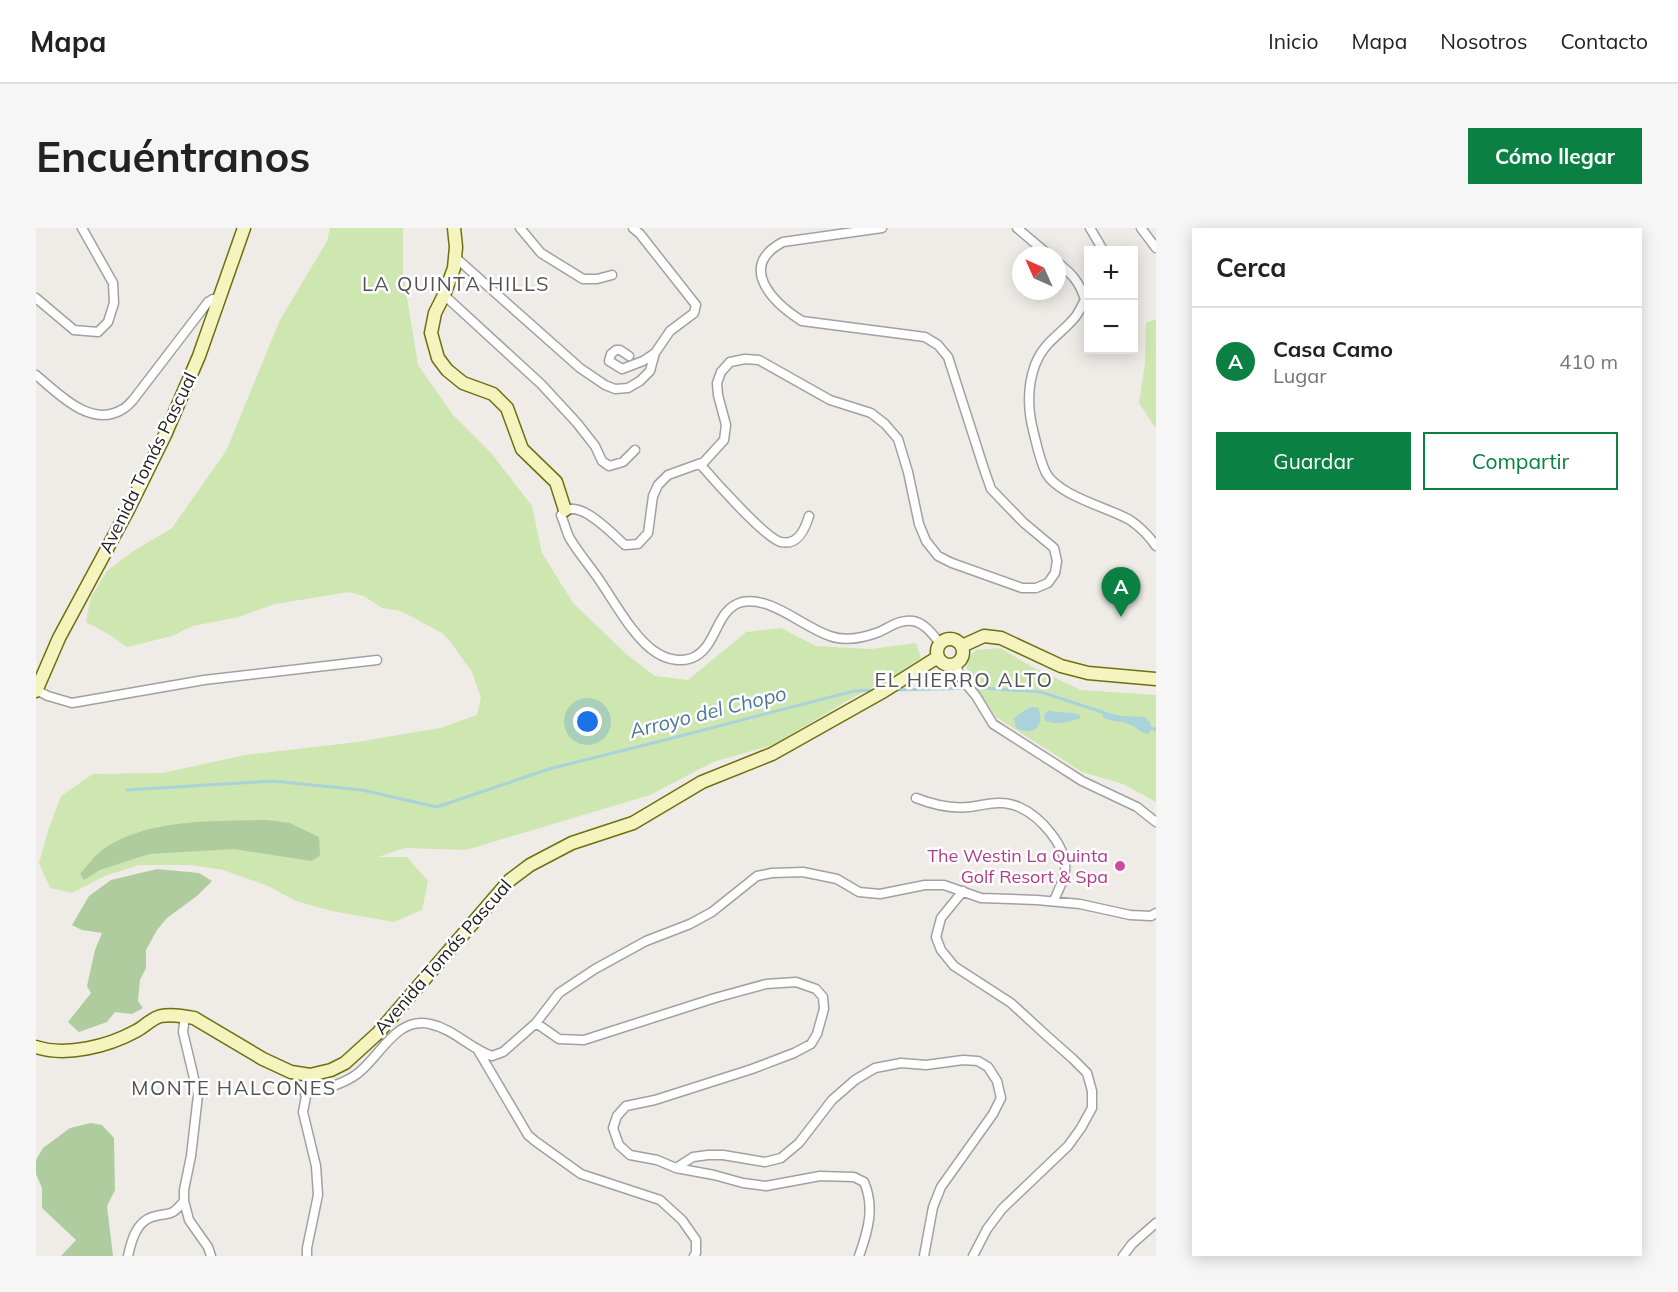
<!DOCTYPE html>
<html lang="es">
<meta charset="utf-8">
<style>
:root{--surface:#fff;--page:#f6f6f6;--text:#222;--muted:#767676;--line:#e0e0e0;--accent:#0b8043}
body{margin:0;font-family:Mulish,sans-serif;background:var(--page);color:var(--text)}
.controls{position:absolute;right:18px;top:18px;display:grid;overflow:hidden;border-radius:0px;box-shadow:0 3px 15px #0003}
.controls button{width:54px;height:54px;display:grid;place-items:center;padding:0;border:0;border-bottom:2px solid var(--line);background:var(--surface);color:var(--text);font:30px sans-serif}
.compass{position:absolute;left:976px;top:18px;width:54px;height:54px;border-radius:50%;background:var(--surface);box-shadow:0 3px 15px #0003;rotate:315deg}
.you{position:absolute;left:552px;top:494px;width:21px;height:21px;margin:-15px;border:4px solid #fff;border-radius:50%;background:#1a73e8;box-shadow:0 0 0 9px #1a73e833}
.badge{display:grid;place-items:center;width:39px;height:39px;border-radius:50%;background:var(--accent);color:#fff;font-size:20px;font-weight:700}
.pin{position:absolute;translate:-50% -50px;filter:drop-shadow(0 2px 3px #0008)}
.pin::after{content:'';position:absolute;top:32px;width:21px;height:18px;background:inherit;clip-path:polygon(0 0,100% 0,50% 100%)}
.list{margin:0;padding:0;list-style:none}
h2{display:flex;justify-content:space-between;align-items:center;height:78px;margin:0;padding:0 24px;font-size:26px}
h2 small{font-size:20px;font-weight:400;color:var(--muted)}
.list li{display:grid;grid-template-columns:39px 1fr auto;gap:18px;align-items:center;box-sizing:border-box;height:108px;padding:0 24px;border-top:2px solid var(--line)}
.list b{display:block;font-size:22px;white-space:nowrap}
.list p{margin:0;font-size:20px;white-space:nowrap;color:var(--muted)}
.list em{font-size:20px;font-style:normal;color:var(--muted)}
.actions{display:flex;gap:12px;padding:18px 24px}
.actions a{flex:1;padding:14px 0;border:2px solid var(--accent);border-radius:0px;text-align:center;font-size:21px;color:var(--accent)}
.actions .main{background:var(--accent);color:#fff}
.map{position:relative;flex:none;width:1120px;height:1028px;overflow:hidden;border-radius:0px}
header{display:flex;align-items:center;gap:36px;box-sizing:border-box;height:84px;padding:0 30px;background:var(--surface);border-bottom:2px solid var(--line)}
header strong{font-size:28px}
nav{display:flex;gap:33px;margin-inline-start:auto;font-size:21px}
.intro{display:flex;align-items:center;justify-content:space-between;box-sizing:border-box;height:144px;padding:0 36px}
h1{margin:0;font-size:42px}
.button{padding:15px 27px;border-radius:0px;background:var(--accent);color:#fff;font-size:21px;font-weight:700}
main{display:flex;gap:36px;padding:0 36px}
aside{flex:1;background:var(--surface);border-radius:0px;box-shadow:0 3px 15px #0003}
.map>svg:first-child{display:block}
.grass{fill:#cee6b0}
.forest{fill:#afcc9e}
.water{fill:#aad2da}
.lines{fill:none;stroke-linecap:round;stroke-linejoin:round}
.stream{stroke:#aad2da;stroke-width:3}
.street-casing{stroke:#a1a1a1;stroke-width:11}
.secondary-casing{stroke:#6c700d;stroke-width:15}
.street{stroke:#fff;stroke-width:8}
.secondary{stroke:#f5f4bf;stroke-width:12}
.hotel-dot{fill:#d1479c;stroke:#fff;stroke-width:2}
.labels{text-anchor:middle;stroke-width:5;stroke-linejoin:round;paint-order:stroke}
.street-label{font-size:18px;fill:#202020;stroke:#fff}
.hotel-label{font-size:18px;fill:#b23c85;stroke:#fff;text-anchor:end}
.neighbourhood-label{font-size:20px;letter-spacing:1.5px;fill:#535353;stroke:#fff}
.water-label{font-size:20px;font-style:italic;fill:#4c789a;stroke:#fff}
</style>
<header>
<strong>Mapa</strong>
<nav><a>Inicio</a><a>Mapa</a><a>Nosotros</a><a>Contacto</a></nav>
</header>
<div class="intro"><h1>Encuéntranos</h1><a class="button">Cómo llegar</a></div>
<main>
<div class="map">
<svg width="1120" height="1028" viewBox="0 0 1120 1028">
<rect width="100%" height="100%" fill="#efece7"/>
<path class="grass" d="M294,0H367V45L382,137L417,187L456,226L496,278L506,325L537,375L589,425L619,448L652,452L710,404L745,400L780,418L835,421L880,415L885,430L859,447L811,473L737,517L677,534L614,567L430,622L369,620L342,629H371L392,653L386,682L358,694L296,683L260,673L232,658L187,642L155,637H103L69,648L36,665L14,660L3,635L13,600L25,568L57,546L126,545L209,527L321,514L404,500L441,487L445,470L436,444L413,412L406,405L365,383L346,380L328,368L313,364L239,376L203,389L157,398L136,408L91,419L74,407L50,394L55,369L71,343L96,324L136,300L190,223L244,92L291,13Z
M1120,91V199L1118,198L1103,175L1109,135L1110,95Z
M964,420L998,440L1045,462L1120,467V574L1087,556L1046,544L960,489L933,449L929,434L940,422Z"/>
<path class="forest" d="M231,592L254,595L283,609L284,628L275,633L198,621L113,626L64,642L48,652L44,646C51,638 58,628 66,622C111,590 178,593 231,592Z
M121,641L163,645L176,653L161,668L131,690L121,702L110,722V740L104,752L102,773L107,780L96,786L79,784L71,794L43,804L32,794L55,765L51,758L59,722L66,705L46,702L36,697L53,668L75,652Z
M55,895L66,897L78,910L79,962L71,978L77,1028H25L40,1012L6,980V960L0,946V932L7,920L34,900Z"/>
<path class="water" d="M997,479L1002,480C1010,498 997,509 980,500L978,491C981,487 991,480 997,479Z
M1013,482C1023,486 1033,483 1044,487V490C1035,494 1017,498 1009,492L1008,487Z
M1068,484L1086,488L1109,489L1114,494L1115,503L1112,506C1104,505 1102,500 1095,497C1084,491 1076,496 1066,488Z"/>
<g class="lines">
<path class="stream" d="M858,462L948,460L1005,464L1069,485
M1113,499L1120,502
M91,562L237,553L326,562L401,579L513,541L621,514L818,463L839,462"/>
<g class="street-casing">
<path id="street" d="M484,0L505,25L547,51H561L576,47
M846,0L747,14C701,38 736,74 766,93L889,109L902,117L912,129L948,241L955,261L988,295L1018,320L1021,333L1019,345L1012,355L1000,360H986L916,335L902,328L890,313L883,296L872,244L862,211L849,196L835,185L794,172L723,132L709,131L694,134L685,144L681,155L682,167L690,197L688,212L668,234L632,247L622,257L617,268L612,305L602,316L589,317C576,306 540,266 525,287C528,294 530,302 533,309C541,323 553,337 562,350C578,373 598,411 621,425C632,432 648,435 660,428C682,415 680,381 706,374C735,368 767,399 794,408C810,414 827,410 843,404C854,399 864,391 877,393C889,395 897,407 904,415
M981,0L1013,27
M1054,0L1067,22
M1105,0L1120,20
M419,29L544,140L569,157L579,161L592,160L604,153L614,143L619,125
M1021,34C1035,45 1044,54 1049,72C1046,77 1043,84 1040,88C1025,107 1008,113 999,137C991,159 992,184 998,206C1001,218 1004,233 1010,245C1023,268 1071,279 1094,292C1104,299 1113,308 1120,318
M408,67L505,156L541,195L559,218L566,233L573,238L587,234L599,222
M0,70L38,102L62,104L72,94L78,75L77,55L46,0
M593,128L584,122H580L575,126L573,133L586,141L607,133L619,125L634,103L658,85L660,77L604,6L597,0
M0,147C23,166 55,201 87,181C91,179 94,175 97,172L172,74L177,71H183
M664,236C676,250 730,311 745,314C762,318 769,301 773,288
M920,436L924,449L940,468L957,496L1046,553L1101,579L1120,594
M0,462L12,468L36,475L168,452L341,432
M880,570C898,577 914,581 933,579C944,578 955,574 965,575C971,575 978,577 983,579C1004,588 1032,619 1029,643C1028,653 1021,664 1018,673
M927,663L905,690L900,709L905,722L918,738L975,775L1011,808L1037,831L1051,845L1056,863V880L1045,900L1032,918L966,981L951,1001L937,1028
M149,788L147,804L162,867L155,928L148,962V973L153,992L172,1019L175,1028
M500,795L523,811L548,812L679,770L730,756L760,754L780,761L787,769L788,781L781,806L775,816L758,825L716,841L619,872L590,878L581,888L577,900L583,917L594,927L621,932L640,940L678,947L707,955L730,958L784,948L818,949L828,954C839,979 832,1003 823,1028
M443,824L492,907L499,913L545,946L624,972L646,992L660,1012V1025L658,1028
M269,866C287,861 306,857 321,846C344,829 360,788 394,796C418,801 433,820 456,828L467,824L500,795L523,765L559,741L610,713L654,696L676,684L721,648L736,645L767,644L801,651L823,664L844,666L889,657H908L945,670L1001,672L1044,676L1094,687L1115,688L1120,685
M640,940L657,929L672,927H687L729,934L745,930L763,915L796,872L819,852L839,840L865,835L890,837L927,832L942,833L952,839L961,853L965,870L957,886L905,959L897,979L888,1028
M92,1028C95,1014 100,994 116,989C135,983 133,991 148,973
M271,1028V1020L282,967L280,938L267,884L274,847
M1087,1028L1096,1016L1120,995"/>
</g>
<g class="secondary-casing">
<path id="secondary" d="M418,0L420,19L418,40L408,67L399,85L395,105L402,130L411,142L427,155L457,166L471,180L486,221L520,254L529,282
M901 424a13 13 0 1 1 26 0a13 13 0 1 1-26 0Z
M926,418L948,408L965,410L1025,438L1052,445L1120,451
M0,463L23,410L92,282L129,207L163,128L208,0
M0,819C30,829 73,818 100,803C108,799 116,790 125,788C135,786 148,788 158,790L227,831L255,844L274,847L295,842L309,835L342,805L474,652L494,637L536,615L597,595L666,554L736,526L848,463L902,429"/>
</g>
<use href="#street" class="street"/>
<use href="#secondary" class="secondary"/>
</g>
<circle class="hotel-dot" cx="1084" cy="638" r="6"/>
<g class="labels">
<g class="street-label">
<text transform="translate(112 235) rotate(-64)" y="6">Avenida Tomás Pascual</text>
<text transform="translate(407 729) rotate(-49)" y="6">Avenida Tomás Pascual</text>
</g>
<g class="hotel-label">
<text x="1072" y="634">The Westin La Quinta<tspan x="1072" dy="21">Golf Resort &amp; Spa</tspan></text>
</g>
<g class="neighbourhood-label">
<text x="420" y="63">LA QUINTA HILLS</text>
<text x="928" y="459">EL HIERRO ALTO</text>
<text x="198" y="867">MONTE HALCONES</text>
</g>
<g class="water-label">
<text transform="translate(672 484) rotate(-14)" y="7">Arroyo del Chopo</text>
</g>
</g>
</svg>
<div class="controls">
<button>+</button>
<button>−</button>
</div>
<svg class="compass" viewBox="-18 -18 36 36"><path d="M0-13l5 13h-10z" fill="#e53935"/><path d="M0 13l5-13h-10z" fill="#767676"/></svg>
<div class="you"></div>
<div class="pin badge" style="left:1085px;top:389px">A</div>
</div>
<aside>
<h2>Cerca<small></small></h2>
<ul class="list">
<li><span class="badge">A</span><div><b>Casa Camo</b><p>Lugar</p></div><em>410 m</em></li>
</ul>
<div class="actions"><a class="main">Guardar</a><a>Compartir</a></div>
</aside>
</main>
